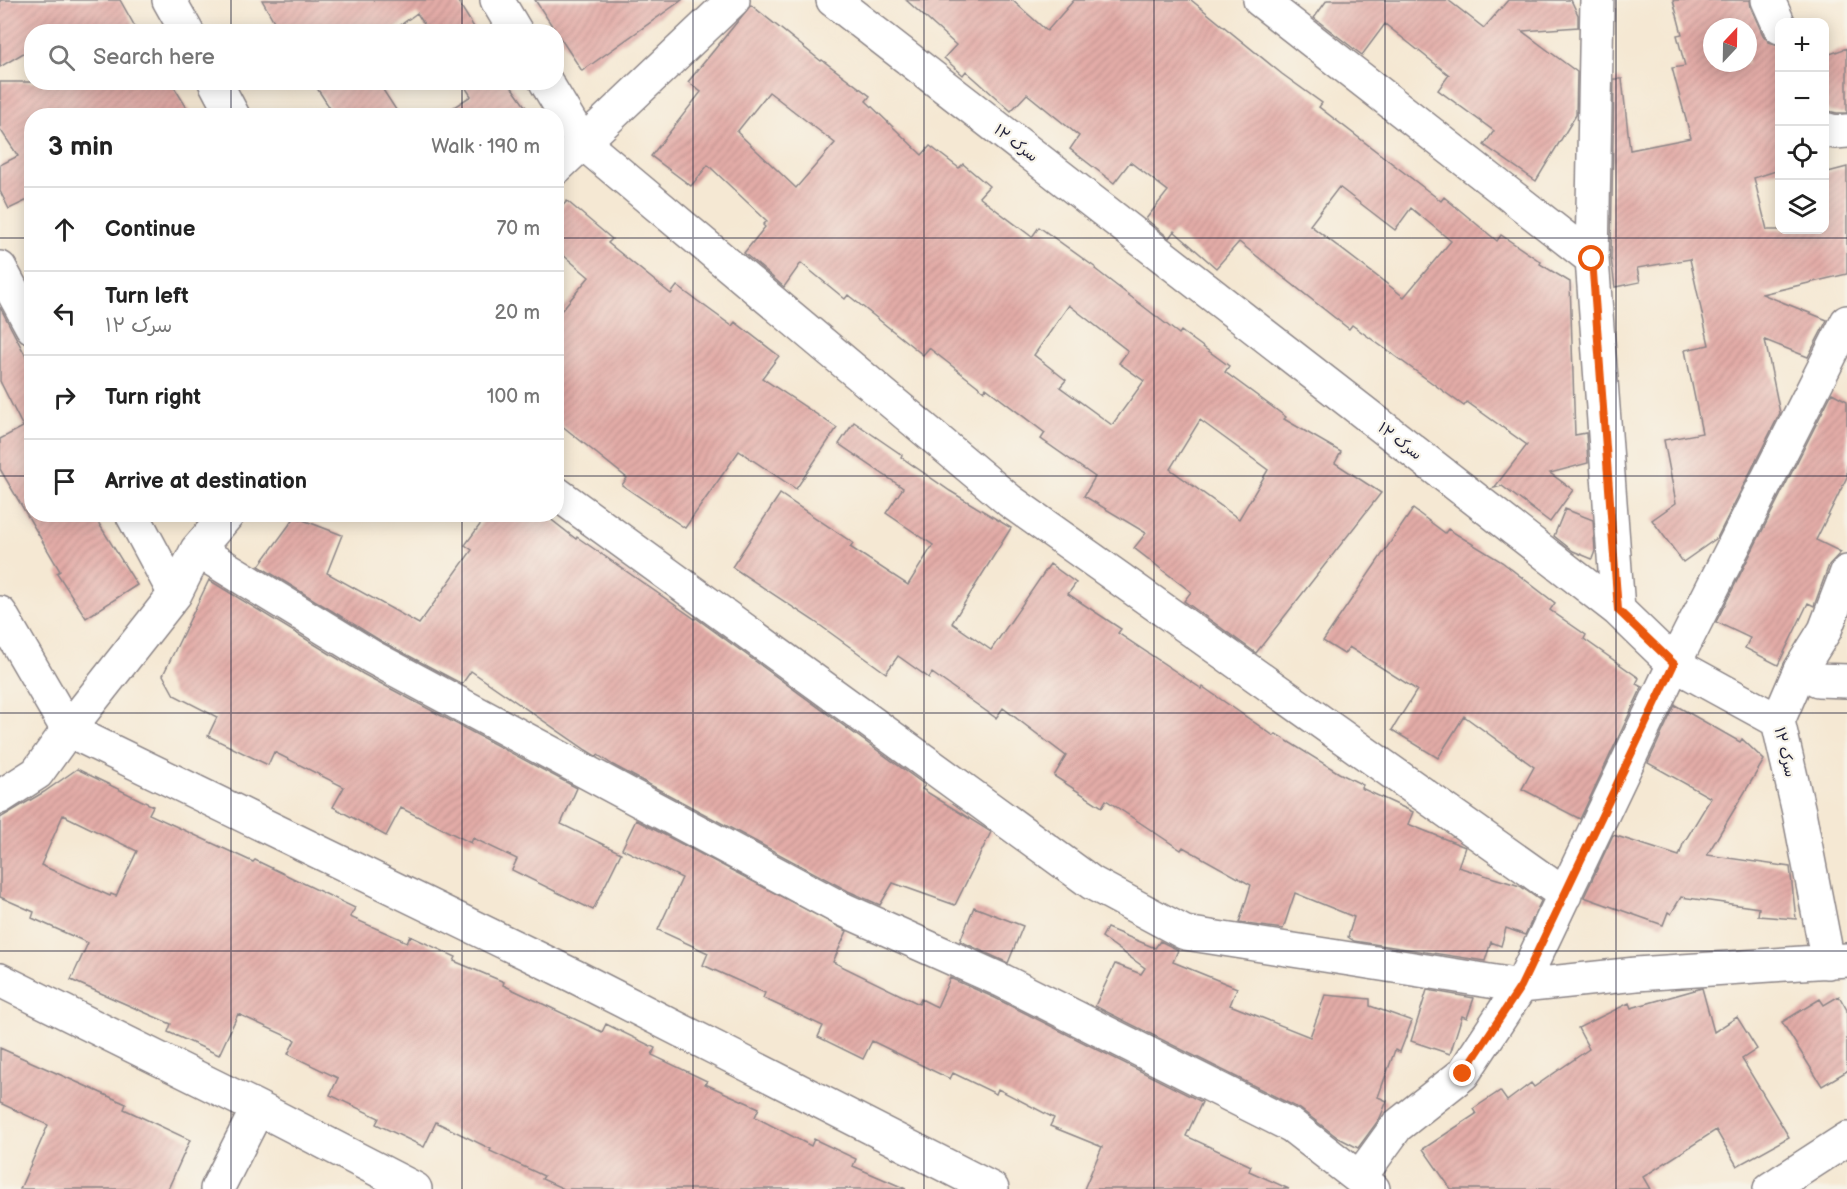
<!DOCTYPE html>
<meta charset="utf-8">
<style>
:root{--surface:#fff;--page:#f6f6f6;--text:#222;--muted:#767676;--line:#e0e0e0}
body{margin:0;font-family:"Balsamiq Sans","Playpen Sans Arabic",sans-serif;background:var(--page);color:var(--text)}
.controls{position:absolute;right:18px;top:18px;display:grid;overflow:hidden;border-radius:12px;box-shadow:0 3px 15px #0003}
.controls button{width:54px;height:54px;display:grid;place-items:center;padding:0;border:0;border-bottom:2px solid var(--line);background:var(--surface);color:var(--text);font:30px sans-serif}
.compass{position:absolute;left:1703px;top:18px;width:54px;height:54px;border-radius:50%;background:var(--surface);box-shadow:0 3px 15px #0003;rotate:22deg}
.stop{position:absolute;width:18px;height:18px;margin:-14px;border:4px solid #ea580c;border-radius:50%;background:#fff}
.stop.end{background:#ea580c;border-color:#fff;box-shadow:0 2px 6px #0008}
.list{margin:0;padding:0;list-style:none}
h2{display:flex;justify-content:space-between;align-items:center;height:78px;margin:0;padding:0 24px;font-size:26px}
h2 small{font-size:20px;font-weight:400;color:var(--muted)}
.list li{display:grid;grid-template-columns:39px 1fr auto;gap:18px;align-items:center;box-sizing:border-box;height:84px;padding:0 24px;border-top:2px solid var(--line)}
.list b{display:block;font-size:22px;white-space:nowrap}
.list p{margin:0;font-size:20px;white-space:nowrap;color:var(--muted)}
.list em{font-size:20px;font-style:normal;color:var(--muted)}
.icon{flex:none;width:33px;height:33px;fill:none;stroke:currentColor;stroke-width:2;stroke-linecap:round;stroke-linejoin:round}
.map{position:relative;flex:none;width:1847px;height:1189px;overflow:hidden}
.search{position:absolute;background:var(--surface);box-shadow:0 3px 15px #0003;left:24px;top:24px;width:540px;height:66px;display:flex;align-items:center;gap:15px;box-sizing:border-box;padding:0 21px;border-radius:24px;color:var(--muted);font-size:22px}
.panel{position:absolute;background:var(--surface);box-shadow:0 3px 15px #0003;left:24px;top:108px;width:540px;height:414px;border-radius:24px}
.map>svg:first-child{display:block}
.building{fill:url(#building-hatch);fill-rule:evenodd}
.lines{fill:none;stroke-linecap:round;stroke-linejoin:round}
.minor-casing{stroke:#8c8587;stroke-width:36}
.minor{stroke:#fff;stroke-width:33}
.route{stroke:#ea580c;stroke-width:8}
.grid{fill:none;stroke:#22223b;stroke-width:1.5;stroke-opacity:0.55}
.labels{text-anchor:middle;stroke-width:4.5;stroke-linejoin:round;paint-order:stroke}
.street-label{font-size:15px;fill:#22223b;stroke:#f7f3e8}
</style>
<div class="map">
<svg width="1847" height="1189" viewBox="0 0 1847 1189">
<defs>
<pattern id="building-hatch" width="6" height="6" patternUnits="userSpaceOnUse" patternTransform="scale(1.5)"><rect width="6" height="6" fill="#e3aca7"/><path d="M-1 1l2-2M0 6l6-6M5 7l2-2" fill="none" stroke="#c29491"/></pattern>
</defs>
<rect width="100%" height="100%" fill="#f7f3e8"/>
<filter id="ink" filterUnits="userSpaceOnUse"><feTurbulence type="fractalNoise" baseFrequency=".0167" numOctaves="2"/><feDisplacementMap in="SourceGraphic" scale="12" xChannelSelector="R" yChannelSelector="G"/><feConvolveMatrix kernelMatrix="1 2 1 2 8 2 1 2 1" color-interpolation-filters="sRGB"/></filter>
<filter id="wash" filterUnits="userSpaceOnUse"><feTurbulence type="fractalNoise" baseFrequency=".008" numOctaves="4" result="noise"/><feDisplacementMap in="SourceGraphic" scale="24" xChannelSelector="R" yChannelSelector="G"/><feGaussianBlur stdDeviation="1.35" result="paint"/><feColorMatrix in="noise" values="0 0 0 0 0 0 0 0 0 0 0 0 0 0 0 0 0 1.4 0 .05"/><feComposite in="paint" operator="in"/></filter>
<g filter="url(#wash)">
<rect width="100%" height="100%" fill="#f5e8d3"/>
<g id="blocks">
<path class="building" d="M0,0H120L138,32H32V48L0,67Z
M262,0H457L477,32H429L417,13L391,32H280Z
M535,0H682L582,71Z
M906,0H1012L1047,31L1074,0H1191L1282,74L1322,103L1319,107L1441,201L1444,197L1497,241L1501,235L1541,262L1540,264L1570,282L1575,435L1586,433L1588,463L1550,473L1573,490L1550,522L1502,486L1494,488L1527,445L1467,402L1464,406L1352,325L1349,329L1239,242L1216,268L1174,231L1169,238L1146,219L1168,191L1130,162L1114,183L1070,149L1079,136L1027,94L1011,111L966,71L963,75L944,58L956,45ZM1339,187L1395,230L1411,208L1451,241L1404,297L1310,225Z
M1327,0H1448L1484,28L1508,0H1571L1578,15V27L1522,31L1577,72L1576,115L1536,181L1484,145L1494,131L1438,90L1449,75L1385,24L1362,55L1314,18Z
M1673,0H1750L1751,8L1763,35L1769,42L1779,45V170L1754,178L1767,230H1824V173L1847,167V274L1762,294L1827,320L1808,357L1765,340L1780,413L1717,538L1683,562L1652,520L1676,503L1664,440L1702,433L1685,350L1709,345L1690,259L1637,268L1640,282L1615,287L1611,258L1614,79H1622L1630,150L1691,138L1672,68L1685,66L1677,35L1682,34ZM1712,27H1748V63H1712Z
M751,5L821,61L822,60L870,96L866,101L922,155L930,146L959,168L963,164L989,186L979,197L1032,237L1039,227L1096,268L1095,269L1179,334L1181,331L1229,366L1225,372L1286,417L1284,419L1341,452L1335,463L1381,493L1256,653L1184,601L1191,592L1134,548L1146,533L1084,496L1095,477L1041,439L1045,433L986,388L984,391L929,348L923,355L848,295L845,299L801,263L784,287L744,253L765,227L763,225L767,221L708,165L691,186L651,156L701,92L688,82ZM769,92L835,143L796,188L737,132ZM1069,305L1128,351L1119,363L1144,381L1112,425L1060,387L1066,380L1034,355ZM1200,420L1268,470L1239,519L1170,469Z
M1847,48V113H1837L1828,111L1824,103V56Z
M0,82H171L192,116H32V198L9,209L0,191V165L18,156L0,129Z
M313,82H378L400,116H335Z
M462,82H508L532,116H440L471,96Z
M567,201L612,239L608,243L671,294L677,286L732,326L735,322L779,356L762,378L837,428L796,489L739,451L685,528L622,485L627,478L556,421V317L589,277L556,249V213Z
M0,307L32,368V514H93L137,585L86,618L57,573L60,571L0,469V439L23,427L0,381Z
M1832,393L1847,401V477L1816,540L1841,552L1829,565L1814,606L1808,603L1778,665L1745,648L1750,638L1716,622Z
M854,422L902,455L901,457L950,491L1011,528L952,623L991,650L1050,564L1076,583L1068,594L1121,629L1118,633L1202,689L1203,687L1274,736L1276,734L1339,773L1363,785L1361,788L1413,812L1408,824L1465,847L1458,867L1520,886L1541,901L1525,935L1506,928L1501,946L1491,942L1485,961L1354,941L1348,937L1354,917L1295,893L1283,929L1239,923L1251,885L1183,847L1181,850L1106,800L1102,807L1054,776L1066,756L1003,708L996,718L932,673L929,678L898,656L886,673L814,621L732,567L780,494L853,543L850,547L908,585L933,545L886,513L903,488L839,444Z
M1413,509L1445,533L1448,529L1502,562L1555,603L1550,610L1586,635L1584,639L1639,678L1636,684L1642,687L1580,819L1522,789L1534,767L1464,716L1438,758L1392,730L1417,690L1349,647L1344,654L1323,641Z
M1565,509L1593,520L1595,551L1592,559L1573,551L1554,536Z
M488,514H544L576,539L577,537L695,619L696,618L925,785L922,789L991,832L955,905L893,883L880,905L848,891L613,765L598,755L597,757L586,750L471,671L462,684L381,641L259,566L295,517L342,535L327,573L419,624L472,550L465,545Z
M209,580L363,674L577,788L561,824L621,853L593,910L512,870L517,859L473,838L471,843L401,808L386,836L333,807L344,787L274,752L268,765L208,736L217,717L174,695L163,675Z
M1675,705L1740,742L1742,739L1764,760L1707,855L1790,867L1796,919L1758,916L1759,908L1681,897L1671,914L1668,912L1663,925L1584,897L1613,835L1679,856L1683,844L1711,798L1648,763Z
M77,769L153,806L149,814L253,862L255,860L355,908L350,917L407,942L410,936L456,957L454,961L504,982L503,985L602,1032L606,1024L655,1048L652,1055L707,1081L705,1084L759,1108L755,1117L811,1146L814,1139L856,1159L853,1166L906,1189H564L542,1179L544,1176L490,1151L491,1149L436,1122L424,1147L376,1124L379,1118L330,1095L338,1078L288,1054L295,1040L238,1014L219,1055L168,1032L171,1024L71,980L88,943L32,918L34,912L0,897V818L44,792ZM63,815L137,851L116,896L111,894L110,896L41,865Z
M636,820L847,931L833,962L919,1004L921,999L937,1007L950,978L995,998L1202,1102L1186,1136L1251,1166L1249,1171L1289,1189H1084L1102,1147L1050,1126L1054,1118L998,1089L996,1094L953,1073L950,1079L872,1041L863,1059L818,1037L823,1026L763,998L765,993L703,965L708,953L658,930L682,878L622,849Z
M974,907L1023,926L1008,963L960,941Z
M1107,928L1155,948L1160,941L1178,950L1173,962L1237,988L1230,1005L1310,1037L1325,995L1370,999V1006L1412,1021L1400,1052L1395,1050L1378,1097L1387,1101L1380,1118L1358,1148L1337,1137L1300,1109L1095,1006L1115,964L1141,974L1145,968L1102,937Z
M1702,988L1714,1032L1737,1017L1757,1049L1742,1059L1789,1137L1737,1166L1716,1130L1643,1177L1650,1189H1451L1423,1149L1476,1114L1473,1109L1500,1091L1507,1101L1531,1083L1534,1087L1589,1049L1578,1028L1629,1003L1631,1008Z
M1427,990L1474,998L1467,1018L1462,1016L1450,1054L1411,1041Z
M1839,996L1847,1010V1071L1822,1086L1782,1022L1820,999L1824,1005Z
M0,1048L126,1104L124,1109L190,1140L168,1189H20L48,1125L0,1103Z"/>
</g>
</g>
<g filter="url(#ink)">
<use href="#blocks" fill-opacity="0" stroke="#8c8587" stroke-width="1.5"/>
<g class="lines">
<g class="minor-casing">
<path id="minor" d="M169,0L187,32
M497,0L516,32
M833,0L1618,610L1674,664L1778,721L1799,812L1828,962
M1260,0L1592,259
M1597,0L1592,259L1618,610
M1768,0L1780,27
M215,82L233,116
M546,82L582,142L1010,501L1565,895
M1824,129L1835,132L1847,131
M556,168L733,0
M0,268L32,327
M556,493L1092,883L1185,933L1521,986L1636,974L1847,960
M132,514L175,594
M197,550L372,657L840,908L1003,981L1292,1126L1373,1189
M0,613L68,730L574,976L992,1189
M1800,670L1818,680L1847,681
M1778,721L1800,670L1825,630L1847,572
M0,797L37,773L68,730L175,594L197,550L228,514
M0,980L258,1108L415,1189
M1360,1177L1397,1126L1463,1074L1521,986L1674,664L1847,322
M217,1189L258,1108
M1770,1189L1847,1139"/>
</g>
<use href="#minor" class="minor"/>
</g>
</g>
<g class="lines" filter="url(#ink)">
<path class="route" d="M1463,1074L1521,986L1674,664L1618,610L1592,259"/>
</g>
<path class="grid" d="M231,0V32M462,0V32M693,0V1189M924,0V1189M1154,0V1189M1385,0V1189M1616,0V1189M231,82V116M462,82V116M0,238H32M556,238H1847M0,476H32M556,476H1847M231,514V1189M462,514V1189M0,713H1847M0,951H1847"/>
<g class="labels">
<g class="street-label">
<text transform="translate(1016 143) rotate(38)" y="5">سرک ۱۲</text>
<text transform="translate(1400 441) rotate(38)" y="5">سرک ۱۲</text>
<text transform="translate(1785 752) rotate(77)" y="5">سرک ۱۲</text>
</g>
</g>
</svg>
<div class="controls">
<button>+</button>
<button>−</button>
<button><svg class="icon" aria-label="locate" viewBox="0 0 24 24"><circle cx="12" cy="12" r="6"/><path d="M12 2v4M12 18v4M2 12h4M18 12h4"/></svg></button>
<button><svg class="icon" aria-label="layers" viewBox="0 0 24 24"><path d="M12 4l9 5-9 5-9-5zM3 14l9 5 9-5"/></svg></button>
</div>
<svg class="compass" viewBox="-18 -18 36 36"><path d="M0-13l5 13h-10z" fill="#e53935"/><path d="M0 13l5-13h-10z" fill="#767676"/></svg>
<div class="stop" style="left:1592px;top:259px"></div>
<div class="stop end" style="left:1463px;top:1074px"></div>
<div class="search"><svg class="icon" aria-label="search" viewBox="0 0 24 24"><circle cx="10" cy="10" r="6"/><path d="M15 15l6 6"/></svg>Search here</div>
<section class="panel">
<h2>3 min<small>Walk · 190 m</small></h2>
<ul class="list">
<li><svg class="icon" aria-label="ahead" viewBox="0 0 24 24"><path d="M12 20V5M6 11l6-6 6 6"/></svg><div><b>Continue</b></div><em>70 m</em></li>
<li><svg class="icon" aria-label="left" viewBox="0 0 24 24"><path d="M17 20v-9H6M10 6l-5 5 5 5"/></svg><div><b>Turn left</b><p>سرک ۱۲</p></div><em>20 m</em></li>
<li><svg class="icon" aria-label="right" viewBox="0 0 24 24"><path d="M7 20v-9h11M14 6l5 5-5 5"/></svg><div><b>Turn right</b></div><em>100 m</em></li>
<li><svg class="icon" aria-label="arrive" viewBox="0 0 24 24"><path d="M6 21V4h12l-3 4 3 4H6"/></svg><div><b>Arrive at destination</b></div></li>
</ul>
</section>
</div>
